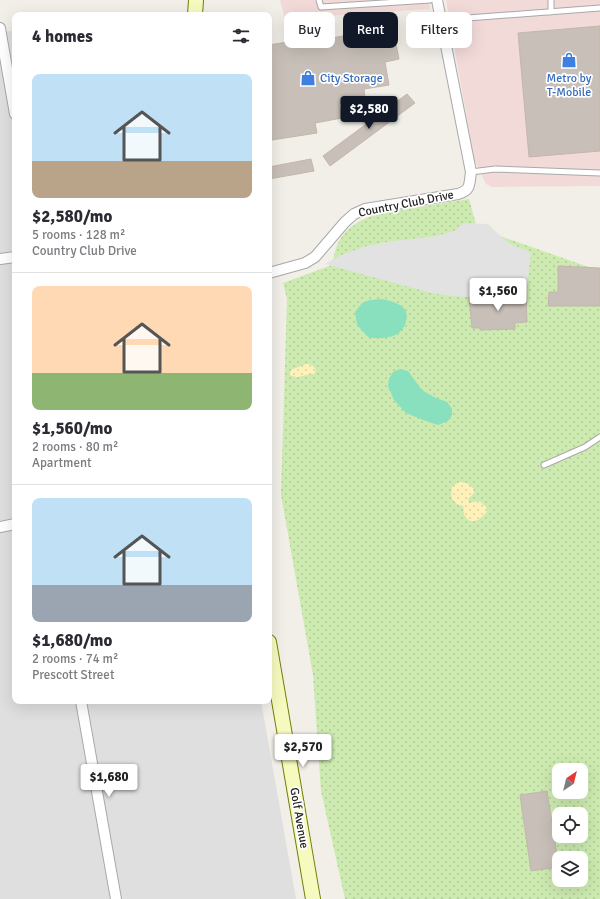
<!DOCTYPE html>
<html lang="en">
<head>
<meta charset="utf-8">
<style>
  body { margin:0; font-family:Signika,sans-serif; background:#f2f2f3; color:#2b2b33; height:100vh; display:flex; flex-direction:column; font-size:15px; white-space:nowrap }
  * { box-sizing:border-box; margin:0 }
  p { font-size:13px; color:#7c7c81 }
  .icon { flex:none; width:22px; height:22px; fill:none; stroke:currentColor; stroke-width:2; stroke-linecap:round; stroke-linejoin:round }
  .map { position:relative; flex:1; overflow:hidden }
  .side { position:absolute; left:12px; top:12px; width:260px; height:692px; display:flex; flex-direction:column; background:#fff; border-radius:8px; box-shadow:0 4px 16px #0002 }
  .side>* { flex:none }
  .guide { position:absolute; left:284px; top:12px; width:256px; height:36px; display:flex; gap:8px }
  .needle { width:26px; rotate:35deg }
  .buttons { position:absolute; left:552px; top:763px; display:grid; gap:8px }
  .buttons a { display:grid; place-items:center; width:36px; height:36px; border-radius:8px; background:#fff; box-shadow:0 4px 16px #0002; font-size:20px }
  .price { position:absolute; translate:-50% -34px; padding:0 9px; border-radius:4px; background:#fff; color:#222; font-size:13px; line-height:26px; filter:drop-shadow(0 1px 2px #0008) }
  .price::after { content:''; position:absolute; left:50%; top:24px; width:12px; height:9px; margin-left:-6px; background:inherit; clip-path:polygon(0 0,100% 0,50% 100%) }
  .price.selected { background:#111827; color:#fff }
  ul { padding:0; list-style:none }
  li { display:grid; align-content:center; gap:8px; height:212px; padding:0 20px }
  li+li { border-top:1px solid #e1e1e2 }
  li span { display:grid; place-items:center; height:124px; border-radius:8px; color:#555 }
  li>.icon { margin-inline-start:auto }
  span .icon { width:72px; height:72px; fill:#fffc; stroke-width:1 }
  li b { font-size:17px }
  h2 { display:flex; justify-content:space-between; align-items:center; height:48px; padding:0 20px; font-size:17px }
  .tag { padding:0 14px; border-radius:8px; background:#fff; box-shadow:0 4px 16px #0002; font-size:14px; line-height:36px }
  .tag.selected { background:#111827; color:#fff }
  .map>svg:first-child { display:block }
</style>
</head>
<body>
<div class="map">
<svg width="600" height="899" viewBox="0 0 600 899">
  <defs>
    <pattern id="grass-dots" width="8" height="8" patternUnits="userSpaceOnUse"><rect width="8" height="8" fill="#cdebb0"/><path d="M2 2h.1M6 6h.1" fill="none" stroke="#b0c997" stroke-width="1.8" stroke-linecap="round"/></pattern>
    <pattern id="sand-dots" width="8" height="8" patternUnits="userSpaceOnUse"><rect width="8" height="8" fill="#fff1ba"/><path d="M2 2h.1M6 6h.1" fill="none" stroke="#dacea0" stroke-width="1.8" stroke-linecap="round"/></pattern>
  </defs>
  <rect width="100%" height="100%" fill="#f2efe9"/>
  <path fill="#e0dfdf" d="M15 30V701H261L296 899H0V33Z"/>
  <path fill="#f2dad9" d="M280 0H429L430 9 285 19Z
    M446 0H600V186L492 187 486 184 474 159Z"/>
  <path fill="url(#grass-dots)" fill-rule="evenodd" d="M469 199 477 228 600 271V899H345L321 791 313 675 281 495 287 299 283 283 332 265C334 257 335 248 339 241 347 227 362 219 376 214ZM559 770H581V792H559ZM559 814H581V836H559ZM559 858H581V880H559Z"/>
  <path fill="url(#sand-dots)" d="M306 364C311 364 313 366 316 370L314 374C311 374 309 374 307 375 299 376 299 379 290 375V373L291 370Z
    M459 482 467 483 474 489V493L468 499 469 503 479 501 486 507 487 511C483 518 471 527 465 516 463 513 464 509 463 506 452 503 450 498 452 487Z"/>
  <path fill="#88e0be" d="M382 299C393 301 411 306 406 321 405 326 402 331 397 334 389 339 379 338 369 338L357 325 355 312 362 303 370 300Z
    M400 369 408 371 422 390 434 397 447 402 452 409V415L448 421 438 425 423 420 406 413 394 400 388 386 389 379 393 372Z"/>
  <path fill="#e2e2e2" d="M463 223 488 224 496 232 509 243 523 249 531 253 526 295 469 297 451 296 431 293 325 264 341 255 363 247 386 242 436 236 454 231Z"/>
  <path fill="#c7bfb8" stroke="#c4b6ab" d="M600 26V151L529 157 518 33Z
    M393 29 399 59 385 62 389 85 364 89 365 99 339 104 342 118 315 123 317 133 272 140 269 125V45L299 40 300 42 327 37V39L353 34 354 36Z
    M407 94 415 103 330 166 323 156Z
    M311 159 314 171 269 179V167Z
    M558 266 600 268V306H548L549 292H558Z
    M526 295 527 322 515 323V329L480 330V328H472L469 297Z
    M547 791 559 867 531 871 520 795Z"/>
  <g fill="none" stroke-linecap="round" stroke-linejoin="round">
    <g stroke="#a9a9a9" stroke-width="7">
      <path id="service" d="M319 0 321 7 430 0
        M551 0V12
        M441 20 600 8
        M471 172 495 169 600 173
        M544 465 585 447 600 437"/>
    </g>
    <g stroke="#a9a9a9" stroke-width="12">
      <path id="minor" d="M0 28 15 114
        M0 259 15 257
        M269 273 305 263 315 257 345 222 354 214 365 209 458 194C471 190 469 185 471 172L437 0
        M0 527 15 524
        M81 701 116 899"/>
    </g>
    <g stroke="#707d05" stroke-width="16">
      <path id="secondary" d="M195 15 196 0
        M269 642 313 899"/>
    </g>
    <use href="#service" stroke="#fff" stroke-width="5"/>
    <use href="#minor" stroke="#fff" stroke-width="10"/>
    <use href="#secondary" stroke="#f7fabf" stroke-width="14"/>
  </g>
  <defs>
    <g id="shop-bare" transform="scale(1.2)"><path d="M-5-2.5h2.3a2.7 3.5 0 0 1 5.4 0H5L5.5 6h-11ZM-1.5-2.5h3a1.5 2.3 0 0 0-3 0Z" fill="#3f7fe0" stroke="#fff" stroke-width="2.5" paint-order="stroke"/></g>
  </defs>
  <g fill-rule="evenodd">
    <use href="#shop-bare" x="569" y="60"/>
    <use href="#shop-bare" x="308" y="78"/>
  </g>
  <g text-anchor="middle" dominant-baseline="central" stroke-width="3.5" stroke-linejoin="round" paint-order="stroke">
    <g font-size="12" fill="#366cbe" stroke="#fff" text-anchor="start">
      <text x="320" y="78">City Storage</text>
      <text x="569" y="78" text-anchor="middle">Metro by<tspan x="569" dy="14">T-Mobile</tspan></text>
    </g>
    <g font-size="12" fill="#222" stroke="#fff">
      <text transform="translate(406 204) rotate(-11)">Country Club Drive</text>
      <text transform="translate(299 818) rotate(80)">Golf Avenue</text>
    </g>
  </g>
</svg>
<div class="buttons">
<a><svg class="needle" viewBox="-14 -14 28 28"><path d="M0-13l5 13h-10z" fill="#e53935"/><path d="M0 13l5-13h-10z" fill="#7c7c81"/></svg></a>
<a><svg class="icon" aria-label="locate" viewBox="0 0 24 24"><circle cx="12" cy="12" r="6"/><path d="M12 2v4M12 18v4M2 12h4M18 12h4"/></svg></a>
<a><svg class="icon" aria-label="layers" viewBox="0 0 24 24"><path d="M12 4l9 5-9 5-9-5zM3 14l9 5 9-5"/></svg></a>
</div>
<b class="price selected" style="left:369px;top:130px">$2,580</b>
<b class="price" style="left:498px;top:312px">$1,560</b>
<b class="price" style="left:303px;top:768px">$2,570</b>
<b class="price" style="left:109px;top:798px">$1,680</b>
<div class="guide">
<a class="tag">Buy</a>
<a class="tag selected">Rent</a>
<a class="tag">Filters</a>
</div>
<section class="side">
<h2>4 homes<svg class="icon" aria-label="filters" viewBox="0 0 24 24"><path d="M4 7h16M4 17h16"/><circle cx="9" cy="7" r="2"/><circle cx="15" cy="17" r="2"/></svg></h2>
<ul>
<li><span style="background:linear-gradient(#bfe0f5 70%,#b9a48a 0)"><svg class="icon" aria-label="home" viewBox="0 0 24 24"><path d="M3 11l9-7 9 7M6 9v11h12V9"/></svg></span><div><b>$2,580/mo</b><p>5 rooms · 128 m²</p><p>Country Club Drive</p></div></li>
<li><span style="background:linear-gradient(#ffd9b3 70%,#8fb573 0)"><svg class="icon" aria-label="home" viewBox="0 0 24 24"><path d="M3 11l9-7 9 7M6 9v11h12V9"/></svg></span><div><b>$1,560/mo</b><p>2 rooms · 80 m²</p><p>Apartment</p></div></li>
<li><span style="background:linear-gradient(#bfe0f5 70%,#9aa5b1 0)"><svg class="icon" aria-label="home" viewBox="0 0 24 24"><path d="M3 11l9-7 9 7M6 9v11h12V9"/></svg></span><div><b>$1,680/mo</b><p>2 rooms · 74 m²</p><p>Prescott Street</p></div></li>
</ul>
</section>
</div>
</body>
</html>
